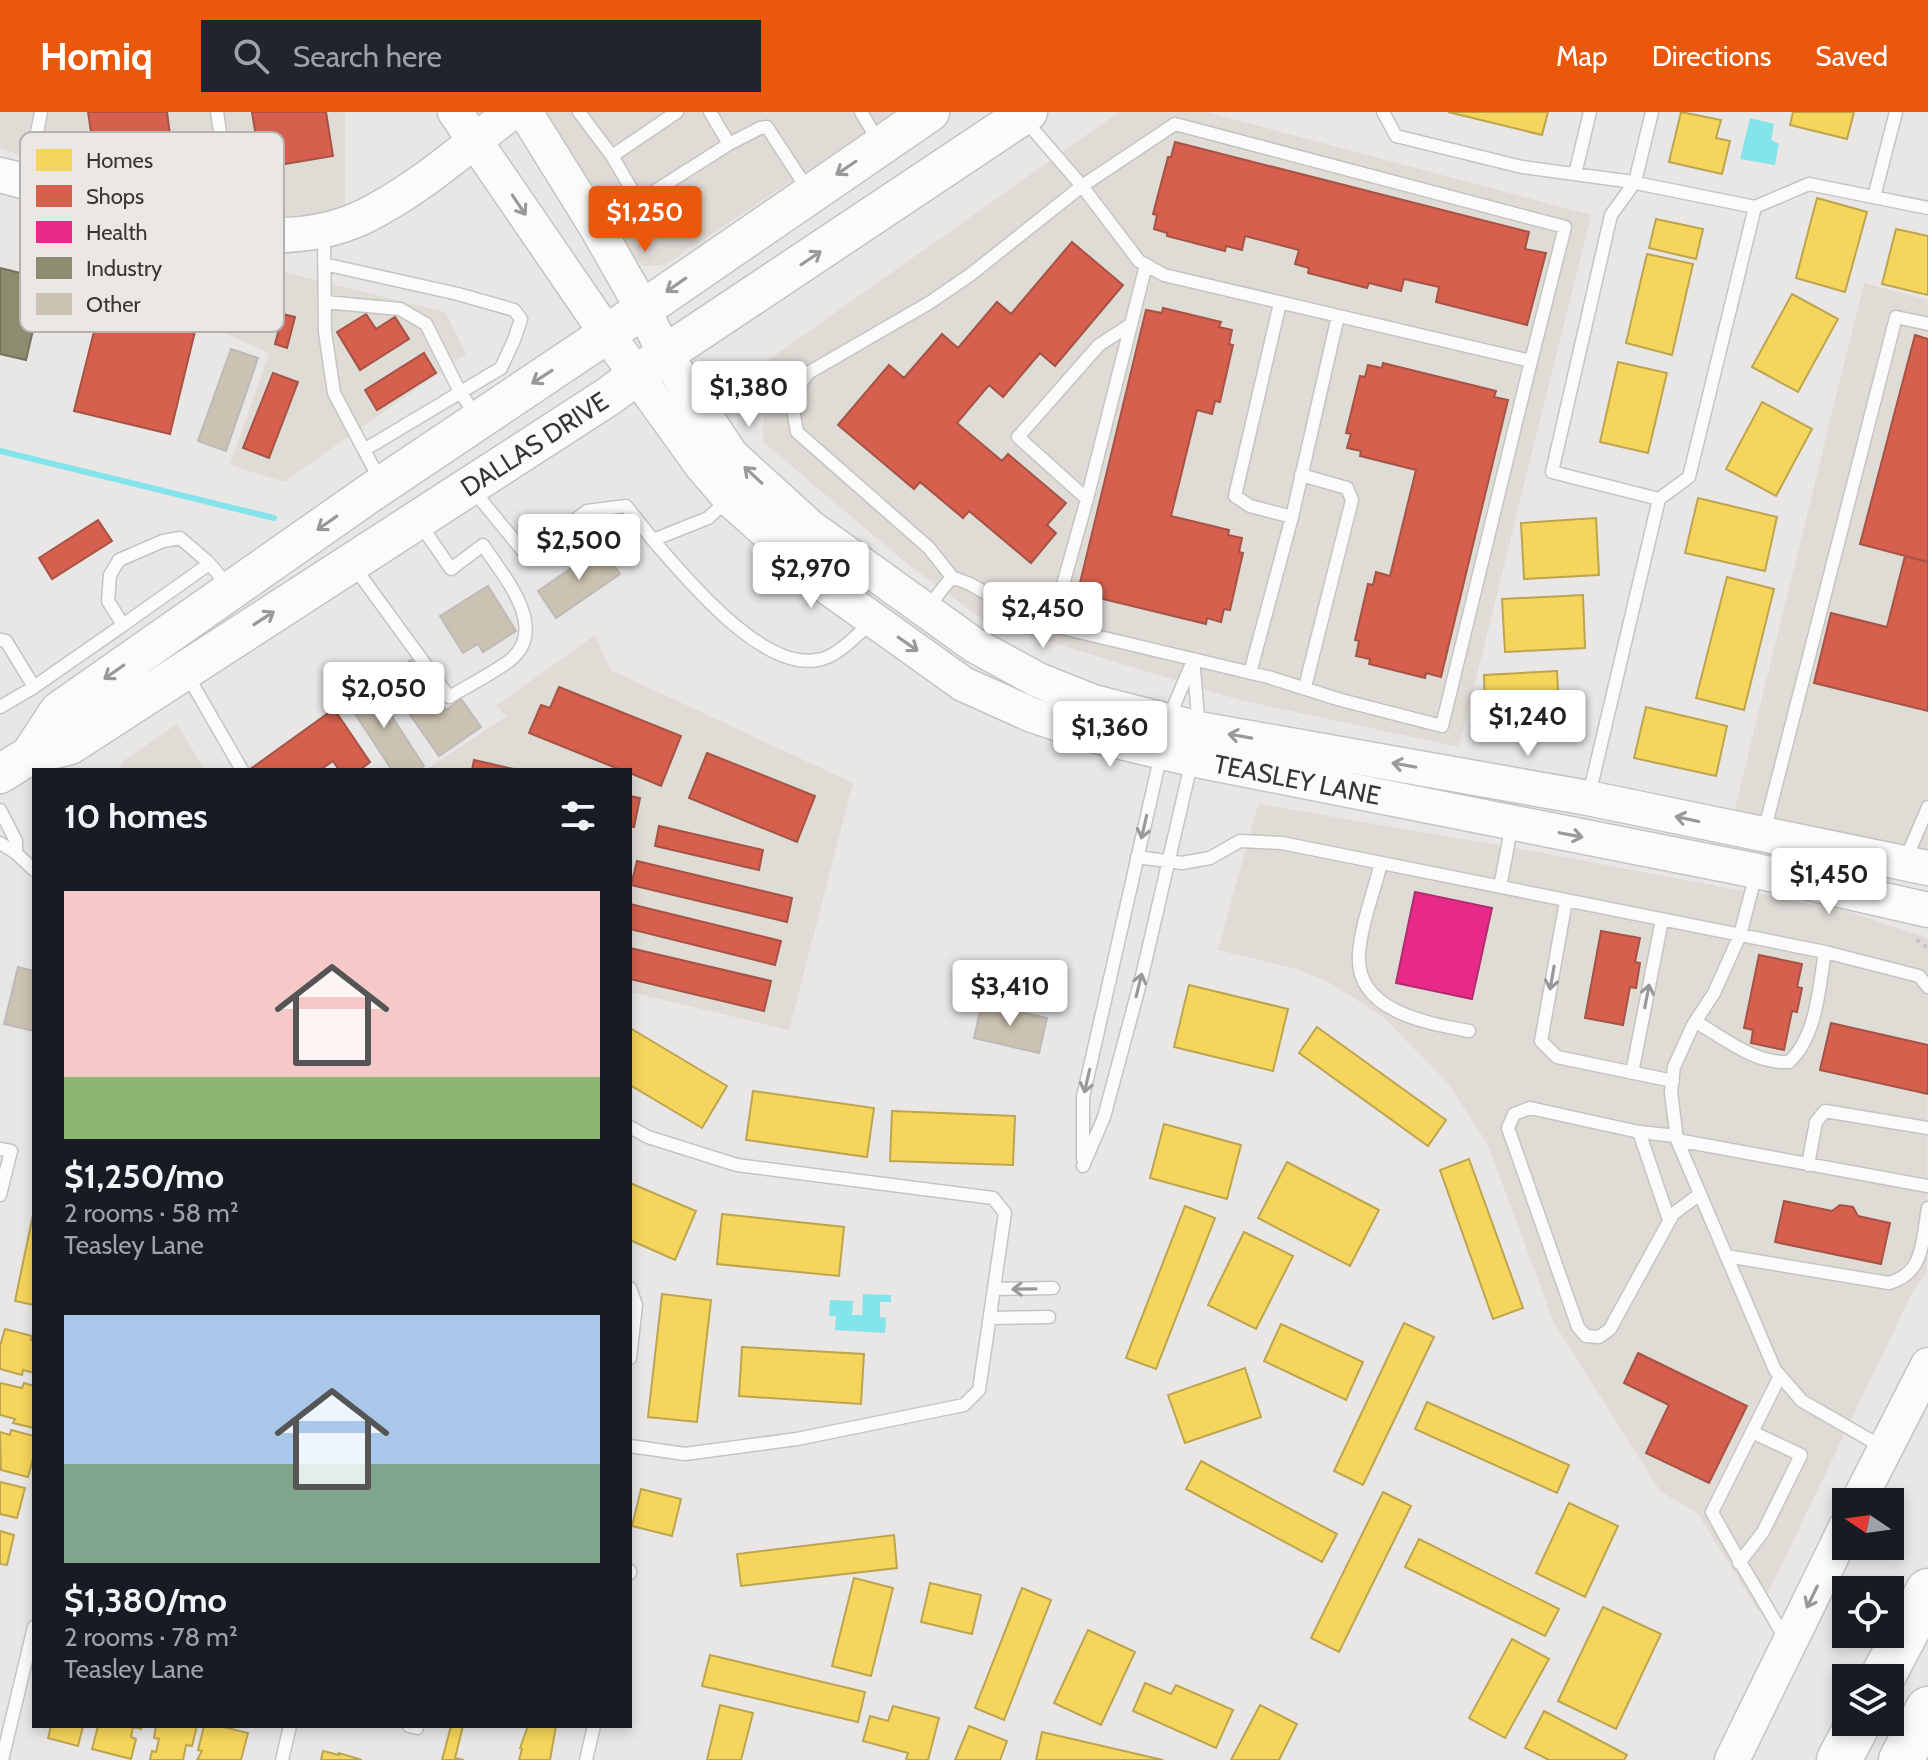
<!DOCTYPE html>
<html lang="en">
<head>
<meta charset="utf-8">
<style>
  body { margin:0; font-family:Cabin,sans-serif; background:#20242c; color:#f1f3f6; height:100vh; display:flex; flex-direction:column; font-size:30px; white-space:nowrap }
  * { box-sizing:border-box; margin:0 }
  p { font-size:26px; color:#9ea1a6 }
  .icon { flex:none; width:44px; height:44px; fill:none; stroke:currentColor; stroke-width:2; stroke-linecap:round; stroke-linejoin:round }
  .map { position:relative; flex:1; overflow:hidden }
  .sheet { position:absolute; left:32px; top:656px; width:600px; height:960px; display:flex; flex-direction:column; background:#171b24; border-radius:0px; box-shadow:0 4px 12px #0003 }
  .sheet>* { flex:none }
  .needle { width:52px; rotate:283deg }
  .buttons { position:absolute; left:1832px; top:1376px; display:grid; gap:16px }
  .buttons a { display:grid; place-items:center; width:72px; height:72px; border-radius:0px; background:#171b24; box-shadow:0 4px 12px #0003; font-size:40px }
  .price { position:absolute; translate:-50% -68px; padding:0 18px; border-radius:8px; background:#fff; color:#222; font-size:26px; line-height:52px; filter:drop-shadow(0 2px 4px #0008) }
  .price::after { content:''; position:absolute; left:50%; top:48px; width:24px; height:18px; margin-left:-12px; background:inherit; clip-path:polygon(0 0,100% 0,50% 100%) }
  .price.on { background:#ea580c; color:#fff }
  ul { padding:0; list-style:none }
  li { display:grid; align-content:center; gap:16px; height:424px; padding:0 32px }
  li span { display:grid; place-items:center; height:248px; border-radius:0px; color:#555 }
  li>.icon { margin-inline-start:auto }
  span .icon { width:144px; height:144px; fill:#fffc; stroke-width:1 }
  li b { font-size:34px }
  h2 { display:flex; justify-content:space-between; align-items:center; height:96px; padding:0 32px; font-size:34px }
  header { display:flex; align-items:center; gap:48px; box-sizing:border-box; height:112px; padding:0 40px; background:#ea580c; color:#fff }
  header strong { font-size:38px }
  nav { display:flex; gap:44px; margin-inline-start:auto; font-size:28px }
  .search { width:560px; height:72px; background:#20242c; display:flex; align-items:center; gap:20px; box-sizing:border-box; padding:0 28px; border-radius:0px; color:#9ea1a6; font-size:30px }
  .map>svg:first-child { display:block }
</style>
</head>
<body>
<header>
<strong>Homiq</strong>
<div class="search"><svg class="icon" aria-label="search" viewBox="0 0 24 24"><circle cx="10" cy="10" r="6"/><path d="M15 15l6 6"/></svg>Search here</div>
<nav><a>Map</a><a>Directions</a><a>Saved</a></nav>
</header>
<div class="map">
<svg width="1928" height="1648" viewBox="0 0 1928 1648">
  <rect width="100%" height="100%" fill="#e9e7e6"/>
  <path fill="#dfdbd5" d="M0 0H345V93L323 103 256 104 0 37Z
    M534 0H895L665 153 643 154 629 139Z
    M1119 0H1207L1591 103 1459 635 1240 588 988 511 911 455 763 330 764 251Z
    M242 150 445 200 466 242 284 370 230 353 269 241 225 221Z
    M1864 171 1928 188V740L1890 730 1734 700Z
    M595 523 611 558 853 671 789 918 630 880V658H425L507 604 496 594Z
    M177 612 205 658H120L122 650Z
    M1258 692 1543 741 1843 798 1928 826 1927 1159 1913 1179 1759 1500 1698 1402 1660 1379 1554 1211 1488 1033 1448 971 1382 904 1330 871 1300 858 1218 838Z"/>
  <path fill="#84e4eb" d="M1750 6 1774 12 1771 28 1779 32 1775 53 1740 47Z
    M863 1182 891 1183V1190H880V1205L886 1206 885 1221 835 1218 836 1204H829L830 1188 853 1189 852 1203H862Z"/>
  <path fill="#f6d55c" stroke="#bda550" stroke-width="2" d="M1448 0H1548L1542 23Z
    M1681 0 1721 8 1716 26 1730 29 1722 62 1669 50Z
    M1793 0H1854L1847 27 1790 13Z
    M1817 86 1867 100 1845 180 1796 166Z
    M1656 107 1703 117 1696 147 1649 136Z
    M1896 117 1928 124V183L1882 172Z
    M1647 142 1693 152 1672 243 1626 231Z
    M1792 182 1838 207 1798 280 1752 255Z
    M1618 250 1667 261 1648 341 1600 330Z
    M1762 290 1812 317 1776 384 1726 357Z
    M1698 386 1777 405 1765 459 1685 441Z
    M1596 406 1599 463 1524 467 1521 411Z
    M1727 465 1774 477 1744 598 1696 586Z
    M1583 483 1585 536 1505 540 1502 487Z
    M1557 559 1560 617 1486 620 1484 563Z
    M1646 595 1727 614 1716 664 1634 646Z
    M1189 873 1288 897 1273 959 1174 935Z
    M1317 915 1446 1008 1428 1034 1299 941Z
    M630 916 727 974 702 1016 630 973Z
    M753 979 874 996 867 1045 746 1028Z
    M892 999 1015 1004 1013 1053 890 1049Z
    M1164 1012 1241 1033 1227 1087 1150 1066Z
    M1469 1047 1523 1196 1493 1207 1440 1058Z
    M1287 1050 1379 1098 1350 1154 1258 1106Z
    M630 1071 696 1099 675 1148 630 1128Z
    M1185 1094 1215 1106 1156 1257 1126 1246Z
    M34 1098V1193L15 1189Z
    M722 1102 844 1115 839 1164 717 1152Z
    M1244 1120 1293 1144 1256 1217 1208 1193Z
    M662 1182 711 1188 697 1310 648 1305Z
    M1404 1211 1434 1225 1363 1373 1334 1359Z
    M1281 1212 1363 1250 1346 1288 1264 1249Z
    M5 1217 32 1224 31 1228 34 1229V1261L23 1258 22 1263 0 1257V1234Z
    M742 1235 864 1242 861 1292 739 1284Z
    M1245 1256 1261 1305 1185 1331 1168 1283Z
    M0 1271 22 1276 24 1271 34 1274V1316L13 1311 15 1307 0 1303Z
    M1427 1290 1569 1353 1557 1381 1415 1317Z
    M11 1318 34 1324V1343L28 1365 1 1358 0 1320 10 1323Z
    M1201 1349 1337 1422 1322 1450 1186 1377Z
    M0 1370 25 1376 17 1406 0 1402Z
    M641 1377 681 1387 672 1424 632 1414Z
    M1383 1380 1411 1394 1339 1540 1311 1526Z
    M1569 1391 1618 1414 1585 1485 1536 1461Z
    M0 1419 14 1423 7 1453 0 1452Z
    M894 1423 897 1456 741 1474 737 1442Z
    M1419 1427 1559 1497 1545 1524 1405 1455Z
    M854 1466 893 1476 871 1564 832 1554Z
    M930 1471 981 1483 972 1522 921 1510Z
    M1022 1476 1051 1488 1004 1608 975 1596Z
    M1603 1495 1661 1522 1616 1617 1558 1589Z
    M1088 1518 1135 1540 1101 1613 1054 1591Z
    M1512 1527 1549 1547 1505 1626 1469 1606Z
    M710 1543 865 1580 858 1610 702 1574Z
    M1145 1571 1171 1582 1176 1573 1233 1598 1216 1636 1133 1599Z
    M720 1593 753 1601 741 1648H707Z
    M1260 1593 1297 1612 1279 1648H1231Z
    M893 1594 939 1606 928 1648H906L908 1641 863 1629 870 1604 888 1609Z
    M1544 1599 1627 1643 1624 1648H1549L1525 1636Z
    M51 1614H83L78 1634 48 1626Z
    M98 1614H142L141 1617 133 1615 131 1625 136 1627 131 1647 92 1637Z
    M156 1614H197L192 1634 186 1633 183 1648H150L152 1639 156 1640 159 1627 154 1626Z
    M204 1614H219L248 1621 241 1648H197L202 1639 198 1638Z
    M451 1614H463L455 1646 464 1648H442Z
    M528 1614H556L550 1648H519L522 1637 520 1636Z
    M969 1614 1007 1629 1000 1648H955Z
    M1042 1620 1163 1648H1036Z
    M323 1639 339 1643V1641L362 1648H321Z"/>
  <path fill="#d6604d" stroke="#a65346" stroke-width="2" d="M88 0H167L170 23 93 33Z
    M252 0H326L333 44 261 56Z
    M1175 30 1529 120 1525 137 1546 141 1527 213 1436 190 1439 175 1404 167 1401 179 1369 171 1367 176 1308 161 1309 156 1295 152 1299 138 1245 124 1242 138 1226 134 1225 139 1167 124V121L1154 117 1157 103 1153 102 1168 45H1171Z
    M1072 130 1123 173 1055 254 1040 241 1003 285 989 273 957 311 1002 349 1008 342 1066 391 1047 413 1056 421 1031 451 969 399 963 406 920 370 914 377 838 313 889 253 904 266 942 222 958 236 997 190 1011 202Z
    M104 180 199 203 170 322 74 299Z
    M1163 196 1221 210 1219 215 1232 218 1229 232 1233 233 1220 290 1215 289 1212 302 1197 298 1171 404 1229 418 1228 423 1242 426 1239 440 1243 441 1230 498 1224 497 1221 510 1207 506 1206 512 1091 484 1093 479 1079 475 1146 198 1162 201Z
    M283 202 295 205 287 236 275 232Z
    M366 202 376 217 395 205 409 227 360 258 337 220Z
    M1915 223 1928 227V450L1860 432Z
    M424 241 436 261 377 298 365 278Z
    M1383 251 1496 279 1494 285 1508 288 1441 565 1426 561 1425 566 1369 552 1370 547 1356 544 1359 529 1355 528 1368 472 1373 473 1376 460 1390 464 1416 358 1360 344 1361 339 1347 336 1351 322 1346 321 1360 264 1365 265 1368 253 1382 256Z
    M273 261 298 270 269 346 243 336Z
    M98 408 112 429 52 467 39 446Z
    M1905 444 1928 450V599L1814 571 1831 501 1887 515Z
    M559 575 681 624 661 674 630 661V658H621L529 621 541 593 550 596Z
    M334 597 370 650 360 658H339L333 649 320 658H249Z
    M707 641 815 684 797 730 689 686Z
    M474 648 518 658H472Z
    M630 684 640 686 634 715 630 714Z
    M659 714 763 738 759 758 655 734Z
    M637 749 792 786 787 810 631 773Z
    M630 792 781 829 775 853 630 817Z
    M1601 819 1640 826 1635 850 1640 851 1636 876 1630 875 1623 913 1585 906Z
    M630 836 771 869 764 899 630 867Z
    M1759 843 1802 852 1797 875 1802 876 1797 900 1792 899 1784 938 1751 931 1753 918 1744 916Z
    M1831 911 1928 933V982L1820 958Z
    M1784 1089 1832 1099 1840 1093 1853 1095 1858 1104 1890 1111 1881 1152 1775 1130Z
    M1638 1241 1747 1294 1709 1371 1646 1341 1669 1293 1624 1271Z"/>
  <path fill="#e7298a" stroke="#b22d70" stroke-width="2" d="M1415 780 1492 796 1472 887 1396 871Z"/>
  <path fill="#8c8c6e" stroke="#72725d" stroke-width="2" d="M0 156 45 167 26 248 0 242Z"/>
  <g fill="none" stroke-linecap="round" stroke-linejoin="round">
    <path stroke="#84e4eb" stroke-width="6" d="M0 339 274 406"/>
  </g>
  <path fill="#ccc2b1" stroke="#bbbab9" stroke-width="2" d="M231 237 258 246 226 339 198 329Z
    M602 435 620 462 556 506 538 479Z
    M488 474 516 519 483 540 478 532 463 541 440 504Z
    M411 548 446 598 461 587 481 615 439 644 385 567Z
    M371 572 424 654 418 658H392L346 588Z
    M18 855 34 859V919L4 912Z
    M982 891 1047 906 1039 941 974 926Z"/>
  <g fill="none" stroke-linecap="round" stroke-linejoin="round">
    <g stroke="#c5c4c3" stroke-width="15">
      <path id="lane" d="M579 0 612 44 677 0
        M710 0 729 32 760 16 767 15 808 78
        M861 0 879 30
        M1383 0 1396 24 1522 55 1626 69 1755 95 1689 365 1659 387 1589 683
        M1652 0 1635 70 1611 103 1552 360 1659 387
        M1175 12 1565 115 1531 249 1164 163 1139 149 1082 74Z
        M612 44 638 88
        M1575 62 1590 0
        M28 67 41 0
        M1874 85 1896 0
        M1755 95 1809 72 1928 96
        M194 111 222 34 217 0
        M600 114 729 32
        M324 121 325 220 334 281 381 370
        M324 152 458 182 514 198 521 207 514 228 501 256 364 338
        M325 190 400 197 426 212 460 280 477 305
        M1280 191 1235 384 1250 394 1292 405 1338 204
        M1301 363 1347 376 1352 388 1305 575
        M473 378 527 444 587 399 626 394 653 428 708 406 729 387
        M1087 387 1018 325 1099 233 1130 213
        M653 428C686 466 761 558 817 548 838 545 856 523 872 510
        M355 456 449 585C469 573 490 563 509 549 551 517 503 464 483 433L451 457 420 412
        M952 465 929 436 797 320 791 286 808 261 929 191 970 163 1082 74 1025 8
        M927 496 952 465 970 472 1010 495 1062 516 1268 565 1341 588 1442 614 1531 249
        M1052 512 1087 387 1146 153
        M123 513 209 452
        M0 528 6 529 34 575
        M1193 547 1199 615
        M186 561 242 658
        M1250 561 1292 405
        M0 595 31 577 123 513 108 489 110 463 119 448 163 429 180 426 208 450 230 476
        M1168 608 1192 551
        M0 698 16 729V741L0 731
        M1764 720 1896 205 1928 212
        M16 741 34 758
        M1137 745 1182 751 1210 746 1240 729 1282 731 1825 840 1919 864 1928 875
        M1905 749 1928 695
        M1381 751C1374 780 1361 812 1359 842 1355 899 1426 911 1469 919
        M1756 762 1740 823 1714 881 1693 913 1674 955 1671 980 1677 1028 1775 1258 1802 1289 1884 1336
        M1500 775 1512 712
        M1566 789 1541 929 1557 945 1673 969
        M1696 910C1724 926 1755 952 1789 950 1817 924 1819 875 1825 840
        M1632 961 1662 808
        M630 1015 648 1025 737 1053 993 1086 1005 1101 979 1278 964 1293 797 1327 685 1342 630 1334
        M1639 1020 1669 1108
        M1677 1024 1639 1020 1530 996 1514 1002 1508 1016 1578 1215 1586 1224 1599 1225 1610 1217 1673 1102 1700 1082
        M1677 1028 1928 1074
        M0 1037 11 1039 0 1083
        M1083 1047V985L1161 642
        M1808 1053 1816 1010 1825 999 1928 1016
        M1083 1054 1104 1005 1142 864 1192 648
        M1726 1144 1889 1171C1925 1161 1922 1128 1928 1096
        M630 1176 636 1193 630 1246
        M995 1177 1053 1176
        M991 1206 1049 1205
        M1780 1264 1712 1400C1735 1443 1761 1484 1785 1527
        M1739 1451 1763 1420 1801 1343 1752 1320
        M630 1459V1461
        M409 1614 417 1616
        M2 1648 34 1515
        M282 1648 290 1614
        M586 1648 594 1614"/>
    </g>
    <g stroke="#c5c4c3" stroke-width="37">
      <g id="secondary">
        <path id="s1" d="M455 0 607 222 702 354 732 389 829 476 963 572 1032 603 1096 624 1192 647 1757 759 1928 798"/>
        <path d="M525 0 597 116 643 197 665 242 731 343 810 415 974 533 1038 568 1093 590 1199 617 1588 686 1928 756"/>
        <path d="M0 63C41 74 83 85 124 96 201 116 287 141 363 105 417 79 464 36 512 0"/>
        <path d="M1858 1390 1928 1253"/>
        <path d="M1732 1648 1846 1415"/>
      </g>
    </g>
    <g stroke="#c5c4c3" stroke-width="41">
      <g id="primary">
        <path d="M30 643 59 599 370 381 607 222 930 0"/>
        <path id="s2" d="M0 662 30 643 70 633 609 284 665 242 1028 0"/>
      </g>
    </g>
    <g stroke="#c5c4c3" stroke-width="47">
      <path id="highway" d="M1882 1566 1928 1479
        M1839 1648 1859 1610
        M1901 1648 1928 1597"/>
    </g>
    <path stroke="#c7c6c5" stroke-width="4" stroke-dasharray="4 6" stroke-linecap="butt" d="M1917 827 1920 833 1928 835"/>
    <use href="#lane" stroke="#fcfbfb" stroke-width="12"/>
    <use href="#secondary" stroke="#fcfbfb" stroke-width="34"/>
    <use href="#primary" stroke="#fcfbfb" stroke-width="38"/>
    <use href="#highway" stroke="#fcfbfb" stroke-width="44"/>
  </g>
  <defs><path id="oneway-shaft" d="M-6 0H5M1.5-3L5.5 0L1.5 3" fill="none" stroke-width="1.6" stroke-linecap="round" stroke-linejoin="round" transform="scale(2)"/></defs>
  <g stroke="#9a9898">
    <use href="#oneway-shaft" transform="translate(846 56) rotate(146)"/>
    <use href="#oneway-shaft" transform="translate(519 93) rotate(56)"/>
    <use href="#oneway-shaft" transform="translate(811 146) rotate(-34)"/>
    <use href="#oneway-shaft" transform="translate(676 173) rotate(145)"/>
    <use href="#oneway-shaft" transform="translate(542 265) rotate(147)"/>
    <use href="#oneway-shaft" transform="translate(753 363) rotate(-137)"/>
    <use href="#oneway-shaft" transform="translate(327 411) rotate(145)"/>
    <use href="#oneway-shaft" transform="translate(264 506) rotate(-33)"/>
    <use href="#oneway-shaft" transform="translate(908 532) rotate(35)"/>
    <use href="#oneway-shaft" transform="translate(114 560) rotate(145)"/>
    <use href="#oneway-shaft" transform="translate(1240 624) rotate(-170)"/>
    <use href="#oneway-shaft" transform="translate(1404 653) rotate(-170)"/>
    <use href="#oneway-shaft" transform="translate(1687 707) rotate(-168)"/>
    <use href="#oneway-shaft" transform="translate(1144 715) rotate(103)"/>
    <use href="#oneway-shaft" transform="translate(1571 723) rotate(11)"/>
    <use href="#oneway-shaft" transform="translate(1552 866) rotate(100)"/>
    <use href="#oneway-shaft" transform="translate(1139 873) rotate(-76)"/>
    <use href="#oneway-shaft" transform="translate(1647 884) rotate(-79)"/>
    <use href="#oneway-shaft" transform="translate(1087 969) rotate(103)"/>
    <use href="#oneway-shaft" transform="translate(1024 1177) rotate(179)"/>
    <use href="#oneway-shaft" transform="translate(1812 1485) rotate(116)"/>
  </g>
  <g text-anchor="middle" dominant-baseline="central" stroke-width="8" stroke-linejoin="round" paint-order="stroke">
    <g font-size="26" fill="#373635" stroke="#eae7e5">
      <text stroke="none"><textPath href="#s2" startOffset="630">DALLAS DRIVE</textPath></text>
      <text stroke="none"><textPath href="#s1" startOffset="1122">TEASLEY LANE</textPath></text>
    </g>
  </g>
  <rect x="20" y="20" width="264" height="200" rx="12" fill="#eae7e5" stroke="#b4b2b0" stroke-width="2"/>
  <rect x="36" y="37" width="36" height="22" fill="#f6d55c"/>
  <rect x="36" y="73" width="36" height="22" fill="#d6604d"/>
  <rect x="36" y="109" width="36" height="22" fill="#e7298a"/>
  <rect x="36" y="145" width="36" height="22" fill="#8c8c6e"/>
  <rect x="36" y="181" width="36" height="22" fill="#ccc2b1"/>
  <g font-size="22" fill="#373635">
    <text x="86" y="56">Homes</text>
    <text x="86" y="92">Shops</text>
    <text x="86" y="128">Health</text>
    <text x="86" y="164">Industry</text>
    <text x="86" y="200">Other</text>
  </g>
</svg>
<div class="buttons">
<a><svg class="needle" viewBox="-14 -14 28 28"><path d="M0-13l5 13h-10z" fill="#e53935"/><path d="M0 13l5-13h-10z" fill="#9ea1a6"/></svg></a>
<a><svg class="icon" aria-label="locate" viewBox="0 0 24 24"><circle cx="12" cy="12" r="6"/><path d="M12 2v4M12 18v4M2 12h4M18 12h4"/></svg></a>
<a><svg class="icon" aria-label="layers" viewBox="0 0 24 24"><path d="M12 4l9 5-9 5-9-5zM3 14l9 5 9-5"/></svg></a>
</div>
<b class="price on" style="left:645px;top:142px">$1,250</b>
<b class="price" style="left:749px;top:317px">$1,380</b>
<b class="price" style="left:579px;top:470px">$2,500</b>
<b class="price" style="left:811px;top:498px">$2,970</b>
<b class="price" style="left:1043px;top:538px">$2,450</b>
<b class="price" style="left:384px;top:618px">$2,050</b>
<b class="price" style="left:1528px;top:646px">$1,240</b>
<b class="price" style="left:1110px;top:657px">$1,360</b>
<b class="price" style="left:1829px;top:804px">$1,450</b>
<b class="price" style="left:1010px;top:916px">$3,410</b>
<section class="sheet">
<h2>10 homes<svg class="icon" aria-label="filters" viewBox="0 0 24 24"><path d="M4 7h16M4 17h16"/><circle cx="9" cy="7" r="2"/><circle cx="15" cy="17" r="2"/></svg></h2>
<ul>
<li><span style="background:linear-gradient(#f6c9c9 75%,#8fb573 0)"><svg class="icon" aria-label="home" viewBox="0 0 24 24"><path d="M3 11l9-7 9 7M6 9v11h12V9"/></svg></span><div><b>$1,250/mo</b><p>2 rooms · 58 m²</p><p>Teasley Lane</p></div></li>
<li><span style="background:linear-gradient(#a9c7e8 60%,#7fa58c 0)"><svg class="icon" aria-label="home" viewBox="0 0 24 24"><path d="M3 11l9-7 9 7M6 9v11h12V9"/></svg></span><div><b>$1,380/mo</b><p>2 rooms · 78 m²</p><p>Teasley Lane</p></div></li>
</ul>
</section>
</div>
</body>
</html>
